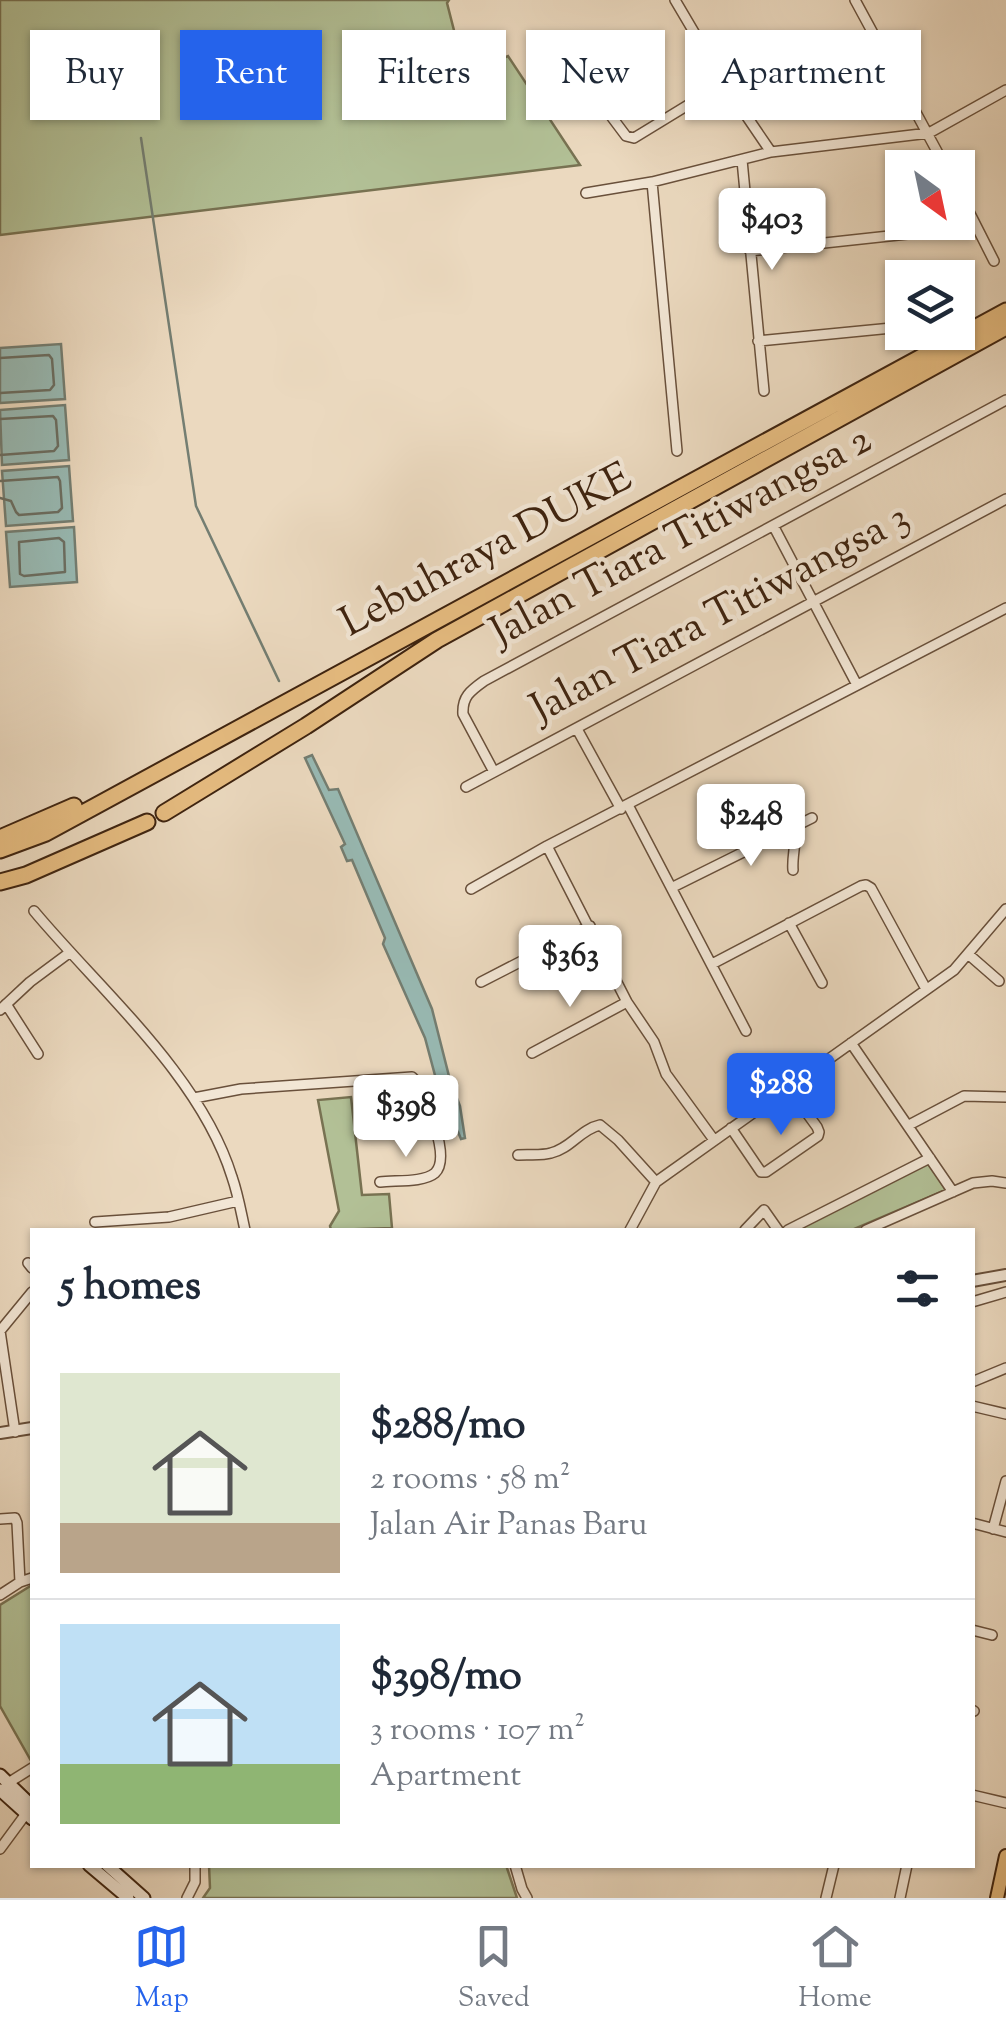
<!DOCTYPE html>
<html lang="en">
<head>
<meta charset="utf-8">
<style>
  body { margin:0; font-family:"Sorts Mill Goudy",serif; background:#f2f2f3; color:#1f2937; height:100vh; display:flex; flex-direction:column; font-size:38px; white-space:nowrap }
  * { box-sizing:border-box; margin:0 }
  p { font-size:32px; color:#747a83 }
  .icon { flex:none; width:55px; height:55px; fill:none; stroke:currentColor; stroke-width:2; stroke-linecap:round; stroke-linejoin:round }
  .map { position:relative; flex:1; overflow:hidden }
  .panel { position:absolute; left:30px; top:1228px; width:945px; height:640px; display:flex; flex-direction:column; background:#fff; border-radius:0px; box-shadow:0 2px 8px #0004 }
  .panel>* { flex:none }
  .hud { position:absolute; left:30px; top:30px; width:948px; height:90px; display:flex; gap:20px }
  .needle { width:65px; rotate:147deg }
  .controls { position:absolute; left:885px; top:150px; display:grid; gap:20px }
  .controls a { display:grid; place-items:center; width:90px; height:90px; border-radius:0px; background:#fff; box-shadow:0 2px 8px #0004; font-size:50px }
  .price { position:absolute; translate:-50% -85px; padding:0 22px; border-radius:10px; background:#fff; color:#222; font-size:32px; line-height:65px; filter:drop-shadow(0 2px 5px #0008) }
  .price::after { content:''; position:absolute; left:50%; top:60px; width:30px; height:22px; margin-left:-15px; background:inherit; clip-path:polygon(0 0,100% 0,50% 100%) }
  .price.on { background:#2563eb; color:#fff }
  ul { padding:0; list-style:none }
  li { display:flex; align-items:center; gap:30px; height:250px; padding:0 30px }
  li+li { border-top:2px solid #e0e1e3 }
  li span { display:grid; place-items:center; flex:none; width:280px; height:200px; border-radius:0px; color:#555 }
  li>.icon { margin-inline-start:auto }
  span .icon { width:120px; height:120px; fill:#fffc; stroke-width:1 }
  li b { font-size:42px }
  h2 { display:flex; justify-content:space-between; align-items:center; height:120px; padding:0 30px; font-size:42px }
  .pill { padding:0 35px; border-radius:0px; background:#fff; box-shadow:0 2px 8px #0004; font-size:35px; line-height:90px }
  .pill.on { background:#2563eb; color:#fff }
  .dock { display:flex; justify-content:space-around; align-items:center; height:140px; border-top:2px solid #e0e1e3; background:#fff; font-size:28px; color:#747a83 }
  .dock a { display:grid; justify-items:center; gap:5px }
  .dock .on { color:#2563eb }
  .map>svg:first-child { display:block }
</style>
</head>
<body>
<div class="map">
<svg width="1006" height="1898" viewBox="0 0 1006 1898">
  <rect width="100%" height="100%" fill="#ebd9bf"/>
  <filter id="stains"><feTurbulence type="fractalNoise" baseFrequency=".002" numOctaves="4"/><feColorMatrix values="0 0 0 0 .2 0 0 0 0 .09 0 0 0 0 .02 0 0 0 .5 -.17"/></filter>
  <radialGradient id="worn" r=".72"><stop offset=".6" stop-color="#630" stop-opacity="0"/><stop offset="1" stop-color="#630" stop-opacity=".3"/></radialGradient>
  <path fill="#b2c096" stroke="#787252" stroke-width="2.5" d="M0 0H449L447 3 458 46 479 68 508 56 580 165 0 235Z
    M351 1097 362 1195 389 1194 392 1228 331 1230 330 1226 339 1211 318 1100Z
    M929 1163 946 1190 852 1230H796Z
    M32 1585V1757L30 1759 0 1706V1605Z
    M209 1865H506L517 1898H203L210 1888Z"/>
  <path fill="#98bab4" stroke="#747e72" stroke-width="2.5" d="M61 344 65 399 0 403V348Z
    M65 405 69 460 2 465 0 410Z
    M69 466 73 521 6 526 2 471Z
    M74 527 77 582 10 587 6 532Z
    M312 755 329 790 338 789 432 1009 450 1080 460 1106 465 1138 461 1139 436 1079 425 1038 383 944 385 938 352 860 347 861 341 847 345 844 305 758Z"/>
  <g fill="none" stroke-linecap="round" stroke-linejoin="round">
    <path stroke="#6b6e62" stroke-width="2.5" d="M0 358 49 355 52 359 54 385 50 390 0 393
      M0 419 53 416 56 420 58 446 54 451 0 455
      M0 481 58 477 60 481 62 508 58 512 19 515 16 512 11 501 0 498
      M59 538 64 542 65 572 24 576 20 574 19 542Z"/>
    <path stroke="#747e72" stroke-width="2.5" d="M141 138 196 506 279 681"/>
    <g stroke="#69503b" stroke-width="12">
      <path id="minor" d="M675 0 724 83 771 152
        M855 0 946 168
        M587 84 626 136 634 138 724 83
        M742 160 764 391
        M652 182 677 451
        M958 190 994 261
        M586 193 652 182 771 152 929 133 1006 90
        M750 251 926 232 977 229
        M758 341 902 327
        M774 527 857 685
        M577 729 621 809
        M494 772 463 714C462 697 470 691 484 681L1006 400
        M466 787 1006 499
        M746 800C777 778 795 805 795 837 795 848 792 859 793 870
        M628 805 746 1031
        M547 846 627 1002 654 1042 666 1074 714 1140
        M673 887 812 818
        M471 889 547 846 1006 608
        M34 911C100 990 201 1076 232 1177 238 1194 241 1212 245 1230
        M789 923 822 983
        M968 954 999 981
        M712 964 861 886 866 885 871 888 926 989
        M481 982 590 926
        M6 1004 38 1054
        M0 1010 30 982 69 953
        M851 1043 953 1192
        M532 1053 627 1002
        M194 1098 241 1089 412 1077 416 1081C425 1098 452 1157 435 1173 423 1183 395 1180 380 1182
        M909 1125 964 1096 1006 1097
        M731 1128 761 1172H766L818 1136 819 1132 817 1127 788 1087
        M518 1155C528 1154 541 1156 551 1153 570 1149 581 1129 600 1125L618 1140 656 1182
        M95 1222 169 1217 238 1201
        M630 1230 656 1182 954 970 1006 909
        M745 1230 764 1210 778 1230
        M788 1230 930 1158
        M866 1230 973 1183 992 1181 1006 1183
        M28 1263 32 1268
        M972 1302 1006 1292
        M972 1382 1006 1368
        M972 1406 1006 1414
        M15 1432 0 1331 32 1292
        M0 1519 15 1518 17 1523 20 1582
        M972 1523 1006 1532
        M993 1529 1006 1481
        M0 1595 20 1582 32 1578
        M972 1630 992 1635
        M972 1710 974 1711
        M8 1783 32 1768
        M972 1795 1006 1803
        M0 1849 28 1811
        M515 1865 522 1889 527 1898
        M187 1898 195 1882V1865
        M826 1898 834 1865
        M900 1898 907 1865"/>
    </g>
    <g stroke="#69503b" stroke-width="14">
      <path id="tertiary" d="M972 1281 1006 1275
        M0 1433 32 1428"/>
    </g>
    <g stroke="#3e230f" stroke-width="15">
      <path id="secondary" d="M0 1775 32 1806
        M0 1790 32 1819
        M89 1865 128 1898
        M107 1865 144 1898"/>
    </g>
    <g stroke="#3e230f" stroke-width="16">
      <path id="primary" d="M997 1898 1006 1856"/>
    </g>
    <g stroke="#3e230f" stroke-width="19">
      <path id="motorway" d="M164 813 306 726 437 640 1006 327
        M0 838 74 806
        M0 850 46 833 1006 311
        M0 882 26 875 147 822"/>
    </g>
    <use href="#minor" stroke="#f2e6d5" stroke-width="9"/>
    <use href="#tertiary" stroke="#f2e6d5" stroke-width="10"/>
    <use href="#secondary" stroke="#f2e6d5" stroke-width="11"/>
    <use href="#primary" stroke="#e6bc80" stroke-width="12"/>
    <use href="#motorway" stroke="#e6bc80" stroke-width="15"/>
  </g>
  <g text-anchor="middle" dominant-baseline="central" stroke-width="9" stroke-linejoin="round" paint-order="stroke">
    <g font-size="42" fill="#3e230f" stroke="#f2e6d5">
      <text transform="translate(682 538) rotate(-28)">Jalan Tiara Titiwangsa 2</text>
      <text transform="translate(487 552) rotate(-28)">Lebuhraya DUKE</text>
      <text transform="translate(721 615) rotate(-28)">Jalan Tiara Titiwangsa 3</text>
    </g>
  </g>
  <rect width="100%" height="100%" filter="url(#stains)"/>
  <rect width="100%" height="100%" fill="url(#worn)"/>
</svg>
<div class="controls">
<a><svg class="needle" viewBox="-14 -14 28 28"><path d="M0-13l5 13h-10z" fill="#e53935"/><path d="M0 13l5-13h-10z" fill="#747a83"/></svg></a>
<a><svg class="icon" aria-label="layers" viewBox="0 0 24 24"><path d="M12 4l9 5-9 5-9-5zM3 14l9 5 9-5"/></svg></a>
</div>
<b class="price" style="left:772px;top:273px">$403</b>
<b class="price" style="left:751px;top:869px">$248</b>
<b class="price" style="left:570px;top:1010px">$363</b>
<b class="price on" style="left:781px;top:1138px">$288</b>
<b class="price" style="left:406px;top:1160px">$398</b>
<div class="hud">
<a class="pill">Buy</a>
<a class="pill on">Rent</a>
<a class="pill">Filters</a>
<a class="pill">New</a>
<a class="pill">Apartment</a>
</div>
<section class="panel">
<h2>5 homes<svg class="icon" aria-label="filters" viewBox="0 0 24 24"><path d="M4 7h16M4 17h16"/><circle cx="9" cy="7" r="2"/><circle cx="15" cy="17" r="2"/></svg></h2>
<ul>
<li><span style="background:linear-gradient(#dfe7d0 75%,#b9a48a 0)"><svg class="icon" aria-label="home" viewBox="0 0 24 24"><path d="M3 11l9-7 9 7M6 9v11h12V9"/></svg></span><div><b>$288/mo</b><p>2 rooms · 58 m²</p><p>Jalan Air Panas Baru</p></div></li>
<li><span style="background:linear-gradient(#bfe0f5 70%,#8fb573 0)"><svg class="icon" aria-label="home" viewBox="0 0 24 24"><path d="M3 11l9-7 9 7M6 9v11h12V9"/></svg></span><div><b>$398/mo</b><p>3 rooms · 107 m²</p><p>Apartment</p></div></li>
</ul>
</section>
</div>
<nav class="dock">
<a class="on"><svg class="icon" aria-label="map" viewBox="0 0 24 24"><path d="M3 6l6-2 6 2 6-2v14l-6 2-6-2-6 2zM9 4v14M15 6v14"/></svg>Map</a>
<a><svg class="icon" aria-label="saved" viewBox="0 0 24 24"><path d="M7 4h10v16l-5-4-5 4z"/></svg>Saved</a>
<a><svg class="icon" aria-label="home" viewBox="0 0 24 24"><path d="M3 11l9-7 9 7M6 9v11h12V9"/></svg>Home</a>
</nav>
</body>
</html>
